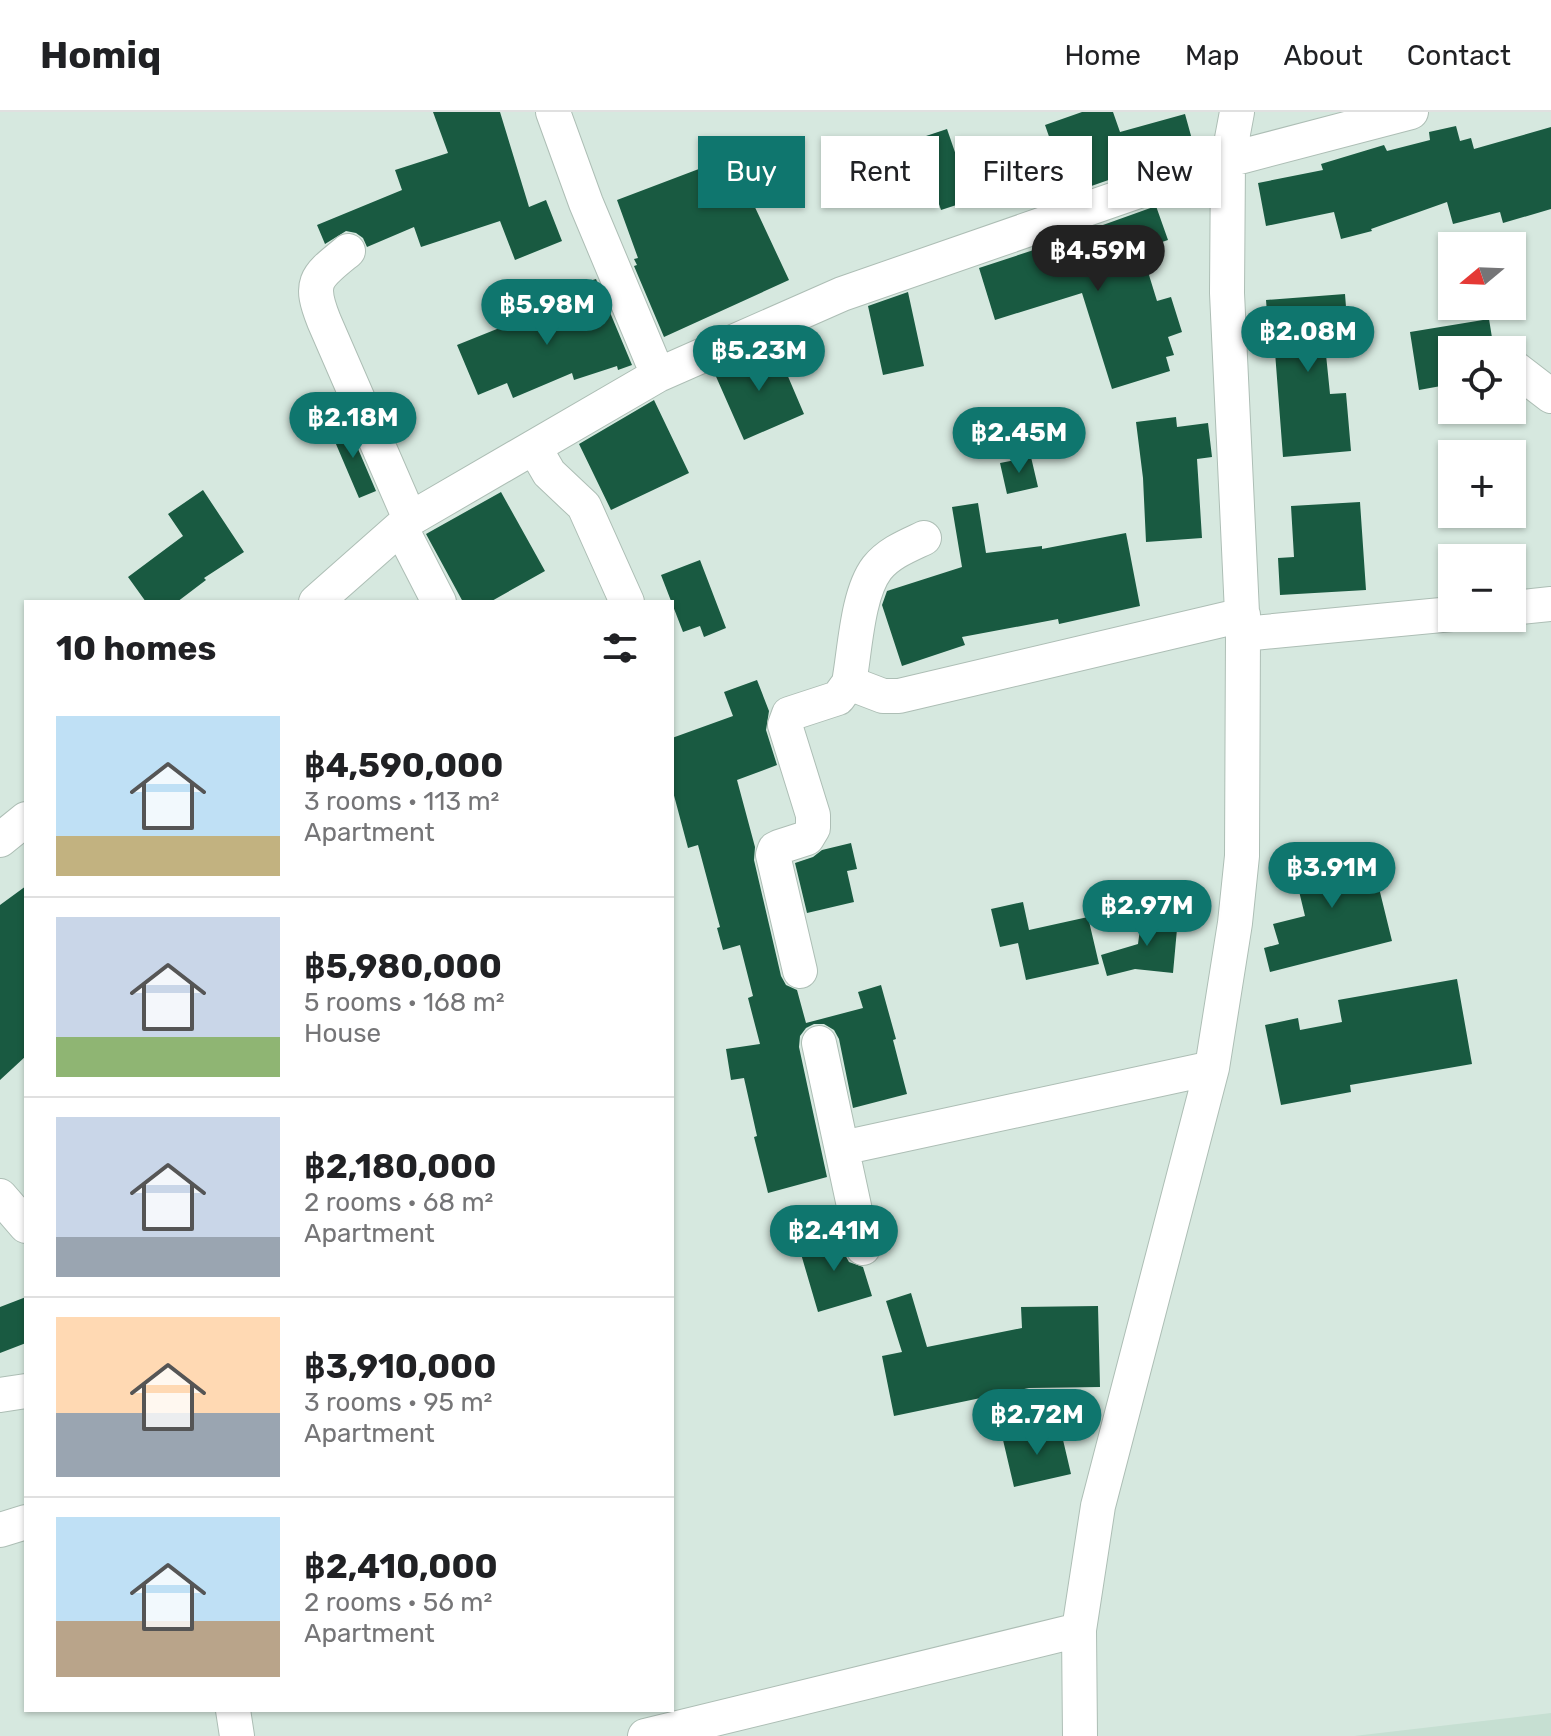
<!DOCTYPE html>
<html lang="en">
<head>
<meta charset="utf-8">
<style>
  body { margin:0; font-family:Rubik,sans-serif; background:#f2f2f2; color:#202124; height:100vh; display:flex; flex-direction:column; font-size:30px; white-space:nowrap }
  * { box-sizing:border-box; margin:0 }
  p { font-size:26px; color:#757577 }
  .icon { flex:none; width:44px; height:44px; fill:none; stroke:currentColor; stroke-width:2; stroke-linecap:round; stroke-linejoin:round }
  .map { position:relative; flex:1; overflow:hidden }
  .side { position:absolute; left:24px; top:488px; width:650px; height:1112px; display:flex; flex-direction:column; background:#fff; border-radius:0px; box-shadow:0 2px 6px #0004 }
  .side>* { flex:none }
  .guide { position:absolute; left:698px; top:24px; width:732px; height:72px; display:flex; gap:16px }
  .needle { width:52px; rotate:251deg }
  .buttons { position:absolute; left:1438px; top:120px; display:grid; gap:16px }
  .buttons a { display:grid; place-items:center; width:88px; height:88px; border-radius:0px; background:#fff; box-shadow:0 2px 6px #0004; font-size:40px }
  .price { position:absolute; translate:-50% -68px; padding:0 18px; border-radius:28px; background:#0f766e; color:#fff; font-size:26px; line-height:52px; filter:drop-shadow(0 2px 4px #0008) }
  .price::after { content:''; position:absolute; left:50%; top:48px; width:24px; height:18px; margin-left:-12px; background:inherit; clip-path:polygon(0 0,100% 0,50% 100%) }
  .price.on { background:#222; color:#fff }
  ul { padding:0; list-style:none }
  li { display:flex; align-items:center; gap:24px; height:200px; padding:0 32px }
  li+li { border-top:2px solid #e0e0e0 }
  li span { display:grid; place-items:center; flex:none; width:224px; height:160px; border-radius:0px; color:#555 }
  li>.icon { margin-inline-start:auto }
  span .icon { width:96px; height:96px; fill:#fffc; stroke-width:1 }
  li b { font-size:34px }
  h2 { display:flex; justify-content:space-between; align-items:center; height:96px; padding:0 32px; font-size:34px }
  .tag { padding:0 28px; border-radius:0px; background:#fff; box-shadow:0 2px 6px #0004; font-size:28px; line-height:72px }
  .tag.on { background:#0f766e; color:#fff }
  header { display:flex; align-items:center; gap:48px; box-sizing:border-box; height:112px; padding:0 40px; background:#fff; border-bottom:2px solid #e0e0e0 }
  header strong { font-size:38px }
  nav { display:flex; gap:44px; margin-inline-start:auto; font-size:28px }
  .map>svg:first-child { display:block }
</style>
</head>
<body>
<header>
<strong>Homiq</strong>
<nav><a>Home</a><a>Map</a><a>About</a><a>Contact</a></nav>
</header>
<div class="map">
<svg width="1551" height="1624" viewBox="0 0 1551 1624">
  <rect width="100%" height="100%" fill="#d6e8df"/>
  <path fill="#c6dfd2" d="M1551 1601V1624H1354Z"/>
  <path fill="#195a41" d="M433 0H500L529 95 546 88 562 129 515 148 500 109 421 135 414 115 367 135 363 126 356 121 346 119 325 132 317 113 402 78 395 58 448 41Z
    M1082 0H1113L1120 20 1185 2 1193 31 1141 48 1143 56 1077 79 1074 69 1066 72 1064 65 1017 80 1015 74 941 98 917 27 947 17 958 49 971 45 976 61 1053 36 1045 13Z
    M1456 14 1460 29 1471 26 1474 37 1551 15V97L1503 111 1500 100 1453 112 1447 90 1371 117 1372 119 1341 127 1334 100 1266 114 1258 71 1323 58 1321 52 1384 33 1387 39 1430 28 1429 20Z
    M741 41 758 89 753 91 789 168 664 225 634 154 637 153 634 147 638 146 617 88Z
    M1156 94 1168 128 1141 137 1157 189 1171 185 1182 220 1168 225 1174 243 1166 245 1170 259 1112 277 1082 181 995 208 979 156 1049 133 1050 137 1091 124 1089 118Z
    M596 167 632 253 618 258 617 254 574 268 572 261 513 286 507 271 478 283 457 233 537 201 593 182 589 169Z
    M908 180 924 254 883 263 868 194Z
    M1345 182 1348 221 1324 223 1330 282 1346 281 1351 339 1283 345 1274 227H1269L1266 188Z
    M1489 207 1494 238H1452V272L1419 278 1410 220Z
    M775 234 804 302 744 328 714 260Z
    M654 288 689 361 611 398 579 332Z
    M1176 305 1177 315 1208 311 1212 345 1197 347 1202 426 1146 430 1143 366 1136 310Z
    M347 311 376 379 359 386 330 318Z
    M1031 345 1038 375 1007 382 1000 351Z
    M203 378 244 440 204 466 206 468 177 490H146L128 465 183 424 168 402Z
    M501 380 545 459 490 490H463L426 422Z
    M1360 390 1366 478 1280 483 1278 446 1294 445 1291 394Z
    M978 391 986 441 1042 434V437L1126 421 1140 494 1059 512 1058 507 962 525 965 533 902 554 882 493 887 479 962 455 952 395Z
    M700 448 726 516 704 525 700 514 683 520 661 463Z
    M757 568 769 599 766 618 777 653 737 668 755 735 754 748 781 864 786 873 797 878 806 911 863 896 858 880 881 873 896 927 893 928 907 982 853 996 839 927 834 918 824 912H814L806 916 800 924 799 935 827 1065 768 1081 754 1025 757 1024 744 966 731 968 726 937 760 932 748 886 753 884 740 833 723 838 717 816 720 815 698 733 688 736 672 676V626L733 604 724 580Z
    M851 731 857 757 847 759 854 790 807 801 795 751 813 745 822 738Z
    M1368 731 1392 829 1270 860 1264 836 1279 832 1273 812 1305 804 1292 750Z
    M26 774V944L0 968V793Z
    M1023 790 1029 818 1088 805 1099 852 1026 868 1018 831 1000 835 991 797Z
    M1142 802 1178 806 1173 861 1135 857 1107 864 1101 843 1138 832Z
    M1457 867 1472 952 1350 973 1351 980 1281 993 1265 913 1298 906 1300 918 1342 910 1338 888Z
    M836 1112 844 1141 849 1150 863 1155 872 1184 818 1200 801 1142 821 1136 816 1117Z
    M911 1181 927 1235 1022 1216 1021 1195 1098 1194 1100 1275 1029 1276 894 1304 882 1244 902 1240 886 1189Z
    M26 1185V1231L0 1241V1195Z
    M1060 1315 1071 1362 1014 1375 1003 1328Z"/>
  <g fill="none" stroke-linecap="round" stroke-linejoin="round">
    <g stroke="#adbeb5" stroke-width="36">
      <path id="minor" d="M553 0 586 91 658 263
        M348 139C316 165 308 169 324 209L410 407
        M1512 254 1551 284
        M534 335 549 361 584 394 627 490
        M401 416 439 490
        M316 490 410 407 658 263 842 182 1228 48 1411 0
        M1512 496 1551 492
        M1243 522 1452 502
        M849 571C855 539 857 482 877 456 889 441 907 434 924 426
        M0 728 26 707
        M800 859 773 743 775 737 779 735 807 726 813 716V703L785 613 789 602 838 586 849 571 883 584H899L1243 503
        M819 931 863 1136
        M842 1036 1212 956
        M0 1084 26 1114
        M0 1283 26 1279
        M0 1418 26 1410
        M233 1598 237 1624
        M645 1624 1079 1518
        M1080 1624 1079 1518 1098 1394 1212 956 1235 811 1242 744 1243 522 1227 181 1228 48 1237 0"/>
    </g>
    <use href="#minor" stroke="#fff" stroke-width="34"/>
  </g>
</svg>
<div class="buttons">
<a><svg class="needle" viewBox="-14 -14 28 28"><path d="M0-13l5 13h-10z" fill="#e53935"/><path d="M0 13l5-13h-10z" fill="#757577"/></svg></a>
<a><svg class="icon" aria-label="locate" viewBox="0 0 24 24"><circle cx="12" cy="12" r="6"/><path d="M12 2v4M12 18v4M2 12h4M18 12h4"/></svg></a>
<a>+</a>
<a>−</a>
</div>
<b class="price on" style="left:1098px;top:181px">฿4.59M</b>
<b class="price" style="left:547px;top:235px">฿5.98M</b>
<b class="price" style="left:1308px;top:262px">฿2.08M</b>
<b class="price" style="left:759px;top:281px">฿5.23M</b>
<b class="price" style="left:353px;top:348px">฿2.18M</b>
<b class="price" style="left:1019px;top:363px">฿2.45M</b>
<b class="price" style="left:1332px;top:798px">฿3.91M</b>
<b class="price" style="left:1147px;top:836px">฿2.97M</b>
<b class="price" style="left:834px;top:1161px">฿2.41M</b>
<b class="price" style="left:1037px;top:1345px">฿2.72M</b>
<div class="guide">
<a class="tag on">Buy</a>
<a class="tag">Rent</a>
<a class="tag">Filters</a>
<a class="tag">New</a>
</div>
<section class="side">
<h2>10 homes<svg class="icon" aria-label="filters" viewBox="0 0 24 24"><path d="M4 7h16M4 17h16"/><circle cx="9" cy="7" r="2"/><circle cx="15" cy="17" r="2"/></svg></h2>
<ul>
<li><span style="background:linear-gradient(#bfe0f5 75%,#c2b280 0)"><svg class="icon" aria-label="home" viewBox="0 0 24 24"><path d="M3 11l9-7 9 7M6 9v11h12V9"/></svg></span><div><b>฿4,590,000</b><p>3 rooms · 113 m²</p><p>Apartment</p></div></li>
<li><span style="background:linear-gradient(#c9d6e8 75%,#8fb573 0)"><svg class="icon" aria-label="home" viewBox="0 0 24 24"><path d="M3 11l9-7 9 7M6 9v11h12V9"/></svg></span><div><b>฿5,980,000</b><p>5 rooms · 168 m²</p><p>House</p></div></li>
<li><span style="background:linear-gradient(#c9d6e8 75%,#9aa5b1 0)"><svg class="icon" aria-label="home" viewBox="0 0 24 24"><path d="M3 11l9-7 9 7M6 9v11h12V9"/></svg></span><div><b>฿2,180,000</b><p>2 rooms · 68 m²</p><p>Apartment</p></div></li>
<li><span style="background:linear-gradient(#ffd9b3 60%,#9aa5b1 0)"><svg class="icon" aria-label="home" viewBox="0 0 24 24"><path d="M3 11l9-7 9 7M6 9v11h12V9"/></svg></span><div><b>฿3,910,000</b><p>3 rooms · 95 m²</p><p>Apartment</p></div></li>
<li><span style="background:linear-gradient(#bfe0f5 65%,#b9a48a 0)"><svg class="icon" aria-label="home" viewBox="0 0 24 24"><path d="M3 11l9-7 9 7M6 9v11h12V9"/></svg></span><div><b>฿2,410,000</b><p>2 rooms · 56 m²</p><p>Apartment</p></div></li>
</ul>
</section>
</div>
</body>
</html>
